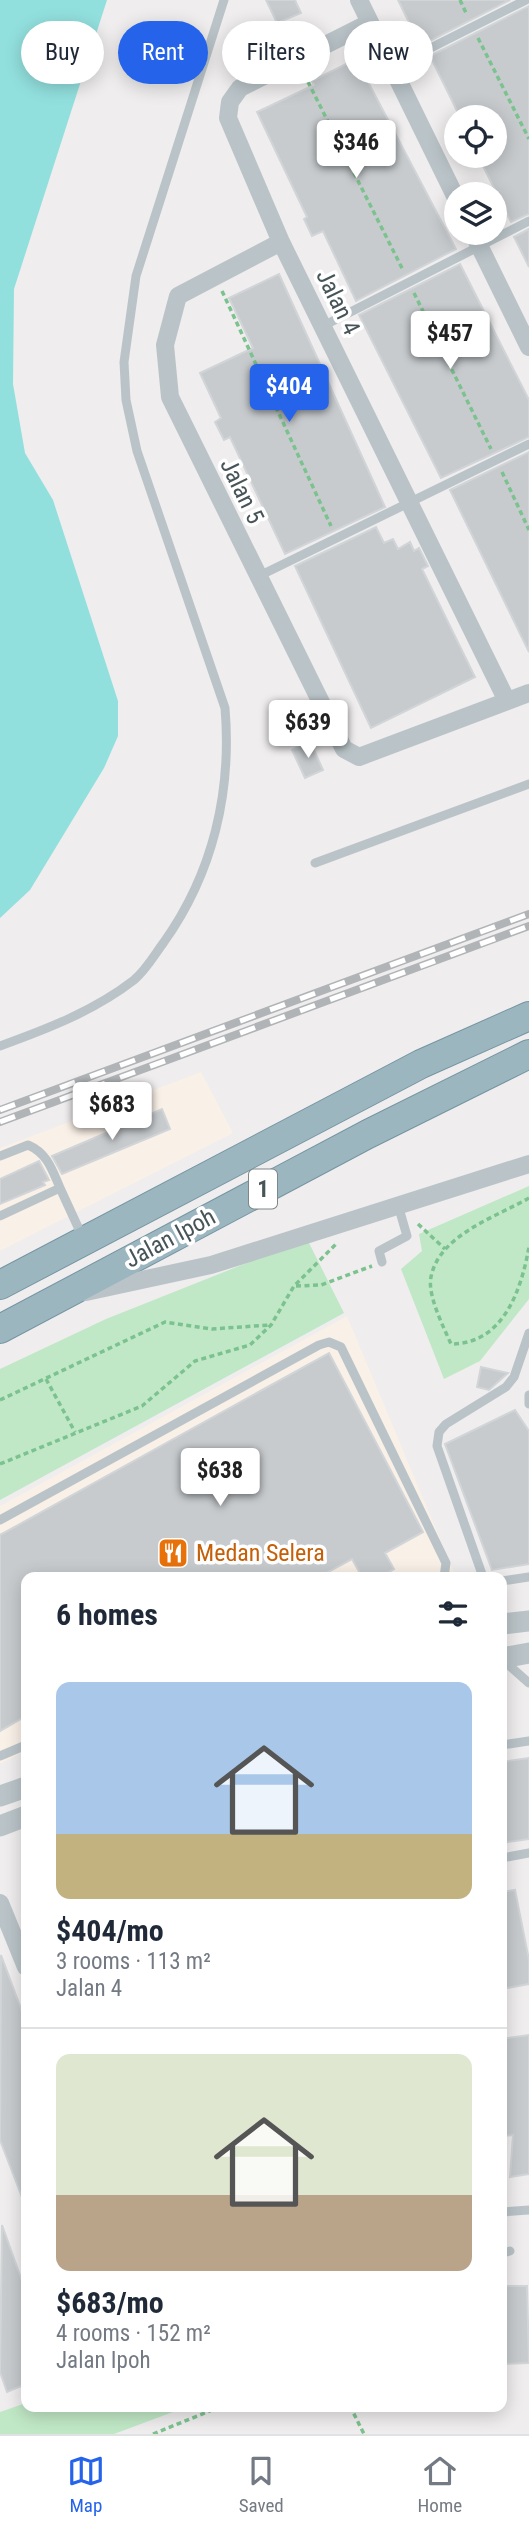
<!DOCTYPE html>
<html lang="en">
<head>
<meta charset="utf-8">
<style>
  body { margin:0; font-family:"Roboto Condensed",sans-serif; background:#f2f2f3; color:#1f2937; height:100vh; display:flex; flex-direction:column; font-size:26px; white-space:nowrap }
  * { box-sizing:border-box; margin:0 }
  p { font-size:23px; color:#747a83 }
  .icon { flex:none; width:38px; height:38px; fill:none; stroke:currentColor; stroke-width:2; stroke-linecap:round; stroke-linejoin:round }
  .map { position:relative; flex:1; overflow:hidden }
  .panel { position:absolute; left:21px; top:1572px; width:486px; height:840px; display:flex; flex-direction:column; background:#fff; border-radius:14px; box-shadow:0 4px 18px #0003 }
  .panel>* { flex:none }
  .top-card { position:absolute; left:21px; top:21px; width:488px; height:63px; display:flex; gap:14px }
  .tools { position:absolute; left:444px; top:105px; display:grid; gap:14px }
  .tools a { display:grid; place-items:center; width:63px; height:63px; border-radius:50%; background:#fff; box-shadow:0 4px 18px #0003; font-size:35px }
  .price { position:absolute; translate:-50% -60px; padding:0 16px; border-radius:7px; background:#fff; color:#222; font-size:23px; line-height:46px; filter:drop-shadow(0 2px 4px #0008) }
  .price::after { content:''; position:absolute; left:50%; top:42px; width:21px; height:16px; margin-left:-10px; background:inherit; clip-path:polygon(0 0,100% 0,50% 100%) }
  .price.active { background:#2563eb; color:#fff }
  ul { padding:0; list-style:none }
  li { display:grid; align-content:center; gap:14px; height:371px; padding:0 35px }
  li+li { border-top:2px solid #e0e1e3 }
  li span { display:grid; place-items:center; height:217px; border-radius:14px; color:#555 }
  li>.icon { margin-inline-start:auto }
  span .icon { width:126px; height:126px; fill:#fffc; stroke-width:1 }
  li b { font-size:30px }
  h2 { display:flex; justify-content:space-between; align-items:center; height:84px; padding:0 35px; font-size:30px }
  .tag { padding:0 24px; border-radius:32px; background:#fff; box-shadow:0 4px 18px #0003; font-size:24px; line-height:63px }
  .tag.active { background:#2563eb; color:#fff }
  .tabs { display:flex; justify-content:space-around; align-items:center; height:98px; border-top:2px solid #e0e1e3; background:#fff; font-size:19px; color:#747a83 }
  .tabs a { display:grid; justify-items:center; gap:4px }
  .tabs .active { color:#2563eb }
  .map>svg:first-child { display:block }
</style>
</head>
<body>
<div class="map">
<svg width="529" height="2434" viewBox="0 0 529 2434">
  <rect width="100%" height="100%" fill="#efeded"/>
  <path fill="#f9f0e7" d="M201 1072 233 1133 0 1251V1148Z
    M347 1316 456 1577H26V1751L0 1764V1506Z"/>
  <path fill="#c0e8c6" d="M529 1186V1299L480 1361 444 1379 401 1269 422 1251 419 1234Z
    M307 1239 344 1313 0 1500V1369L106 1319Z
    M26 2403V2406H189L114 2434H0V2412Z"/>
  <path fill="#92e0de" d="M0 0H107L14 289 13 384 25 453 53 500 118 701V736L104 768 30 890 0 918Z"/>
  <path fill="#c7cbce" stroke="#d1d5d8" stroke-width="2" d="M266 0H295L301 13 277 23Z
    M398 0H510L424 44 419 43Z
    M529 6V214L511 222 478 156H495V117H460L430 56Z
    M356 59 456 249 356 301 323 231 312 236 304 219 307 217 257 112 314 85 312 81Z
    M529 229V267L514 237Z
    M460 264 529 400V437L441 478 359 315Z
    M279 274 385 507 285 554 230 437 224 440 215 422 221 418 200 373 253 348 229 298Z
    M529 452V652L450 490Z
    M376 527 384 543 393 539 398 549 410 542 414 551 419 548 428 566 422 569 475 677 371 728 295 566Z
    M310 741 323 770 305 778 292 750Z
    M162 1109 170 1129 62 1174 52 1156Z
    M39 1161 49 1180 43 1182 45 1185 0 1204V1179Z
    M329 1353 423 1532 385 1553 394 1569 380 1577H362L352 1559 319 1577H26V1716L0 1731V1535Z
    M481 1367 508 1373 489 1390 477 1387Z
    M515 1410 529 1431V1564L492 1570 445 1444Z
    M529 1758V1839L502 1843V1762Z
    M515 1890 529 1960V1984L502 1989V1892Z
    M1 1955 26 2022 25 2205 0 2140Z
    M529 2035V2174L510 2177 513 2135 502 2136V2039Z
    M2 2225 26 2292V2384L7 2392 0 2372Z
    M502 2286H527L529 2363 502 2364Z"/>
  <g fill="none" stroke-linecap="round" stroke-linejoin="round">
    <g stroke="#7595a2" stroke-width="30">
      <path id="trunk" d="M0 1285 421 1064 529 1016
        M0 1329 368 1134 529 1054"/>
    </g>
    <path stroke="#7cc28f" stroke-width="3.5" stroke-dasharray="5 3.5" stroke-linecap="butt" d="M460 0 467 15
      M478 38 529 139
      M304 74 403 270
      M222 291 331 526
      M414 293 491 449
      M502 472 529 530
      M529 1198C496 1217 439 1235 431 1277 427 1295 444 1328 451 1344 503 1344 521 1291 529 1247
      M418 1224 445 1249
      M296 1286 321 1285 372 1266
      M46 1379 75 1432
      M0 1400 165 1322 212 1329 270 1325
      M0 1464 142 1406 195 1361 250 1345 271 1325 294 1286 336 1244
      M350 2406 364 2434
      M153 2434 222 2406"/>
    <path stroke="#bac4c8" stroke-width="9" d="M391 68 526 0
      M323 326 529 221
      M257 577 529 444
      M315 863 529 784
      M0 1046C47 1029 94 1011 134 980 146 970 155 954 164 942 213 873 232 792 225 708L137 451 126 400 124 362 136 276 224 0
      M0 1156 28 1145C47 1153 52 1169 60 1188
      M0 1216 60 1188 83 1238
      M382 1262 379 1251 407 1236 398 1205
      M529 1395V1404
      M0 1520 319 1345 329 1342 341 1347 446 1563 444 1577
      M483 1577 437 1446 439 1432 446 1424 506 1387 514 1377 529 1333
      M502 1581 529 1577
      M504 1661 529 1683
      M502 1745 529 1741
      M0 1756 26 1745
      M502 1858 529 1853
      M502 2212 529 2210
      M502 2253 510 2251"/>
    <path stroke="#bac4c8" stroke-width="18" d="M359 0 457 200
      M369 23 240 88 230 102 228 118 281 242 507 701
      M473 233 529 347
      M281 242 178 296 165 345 170 397 344 749 359 757 529 693
      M86 1292 211 1265 529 1164
      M0 1903 26 1967"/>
    <path stroke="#bac4c8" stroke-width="21" d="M502 1624 529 1621
      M502 1658 529 1653
      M0 1796 26 1787
      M0 1826 26 1816"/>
    <use href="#trunk" stroke="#9cb6c0" stroke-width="28"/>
    <g stroke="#b0b4b6" stroke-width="8">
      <path id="rail" d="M0 1110 529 914
        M0 1122 529 926"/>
    </g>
    <use href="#rail" stroke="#fff" stroke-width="5" stroke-dasharray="16" stroke-linecap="butt"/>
  </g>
  <defs>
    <g id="restaurant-square" transform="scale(1.575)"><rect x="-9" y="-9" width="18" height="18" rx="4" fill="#e8710a" stroke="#fff"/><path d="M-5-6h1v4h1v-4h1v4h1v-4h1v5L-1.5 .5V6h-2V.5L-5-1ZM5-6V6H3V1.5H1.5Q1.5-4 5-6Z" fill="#fff"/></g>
  </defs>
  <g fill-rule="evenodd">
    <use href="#restaurant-square" x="173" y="1553"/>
  </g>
  <g text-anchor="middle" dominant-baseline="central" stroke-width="7" stroke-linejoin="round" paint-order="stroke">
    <rect fill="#fff" stroke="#7e878a" stroke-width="2" x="249" y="1169.5" width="28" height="39" rx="5"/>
    <g font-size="23" font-weight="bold" fill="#475458">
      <text x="263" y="1189">1</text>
    </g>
    <g font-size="24" fill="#475458" stroke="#fff">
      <text transform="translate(338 302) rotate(64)">Jalan 4</text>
      <text transform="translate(242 491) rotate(64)">Jalan 5</text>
      <text transform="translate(170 1238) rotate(-28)">Jalan Ipoh</text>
    </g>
    <g font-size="24" fill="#c56008" stroke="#fff" text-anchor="start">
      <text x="196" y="1553">Medan Selera</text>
    </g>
  </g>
</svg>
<div class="tools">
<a><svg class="icon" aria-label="locate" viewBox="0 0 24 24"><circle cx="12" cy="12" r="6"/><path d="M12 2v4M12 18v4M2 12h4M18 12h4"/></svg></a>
<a><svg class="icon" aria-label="layers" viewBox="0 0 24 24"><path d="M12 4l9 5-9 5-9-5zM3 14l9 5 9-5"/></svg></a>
</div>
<b class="price" style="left:356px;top:180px">$346</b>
<b class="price" style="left:450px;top:371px">$457</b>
<b class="price active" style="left:289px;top:424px">$404</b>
<b class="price" style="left:308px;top:760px">$639</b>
<b class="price" style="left:112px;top:1142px">$683</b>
<b class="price" style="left:220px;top:1508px">$638</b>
<div class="top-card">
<a class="tag">Buy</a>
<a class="tag active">Rent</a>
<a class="tag">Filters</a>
<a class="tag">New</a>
</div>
<section class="panel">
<h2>6 homes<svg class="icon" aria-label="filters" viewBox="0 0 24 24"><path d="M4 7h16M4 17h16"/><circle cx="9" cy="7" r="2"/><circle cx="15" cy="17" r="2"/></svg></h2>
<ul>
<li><span style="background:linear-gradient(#a9c7e8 70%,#c2b280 0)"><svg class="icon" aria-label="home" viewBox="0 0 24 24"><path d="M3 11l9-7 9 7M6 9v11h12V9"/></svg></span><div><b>$404/mo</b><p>3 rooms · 113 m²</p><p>Jalan 4</p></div></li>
<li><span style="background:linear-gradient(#dfe7d0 65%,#b9a48a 0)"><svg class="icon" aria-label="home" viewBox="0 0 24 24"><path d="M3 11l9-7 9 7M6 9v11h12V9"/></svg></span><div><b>$683/mo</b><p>4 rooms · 152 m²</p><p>Jalan Ipoh</p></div></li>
</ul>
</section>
</div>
<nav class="tabs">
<a class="active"><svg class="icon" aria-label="map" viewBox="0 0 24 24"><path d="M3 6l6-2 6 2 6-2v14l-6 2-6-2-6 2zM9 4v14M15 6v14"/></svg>Map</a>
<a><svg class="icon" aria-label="saved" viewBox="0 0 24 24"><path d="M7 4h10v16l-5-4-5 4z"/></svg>Saved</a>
<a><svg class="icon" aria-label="home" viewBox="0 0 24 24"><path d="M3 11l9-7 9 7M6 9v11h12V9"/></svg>Home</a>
</nav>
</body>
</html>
